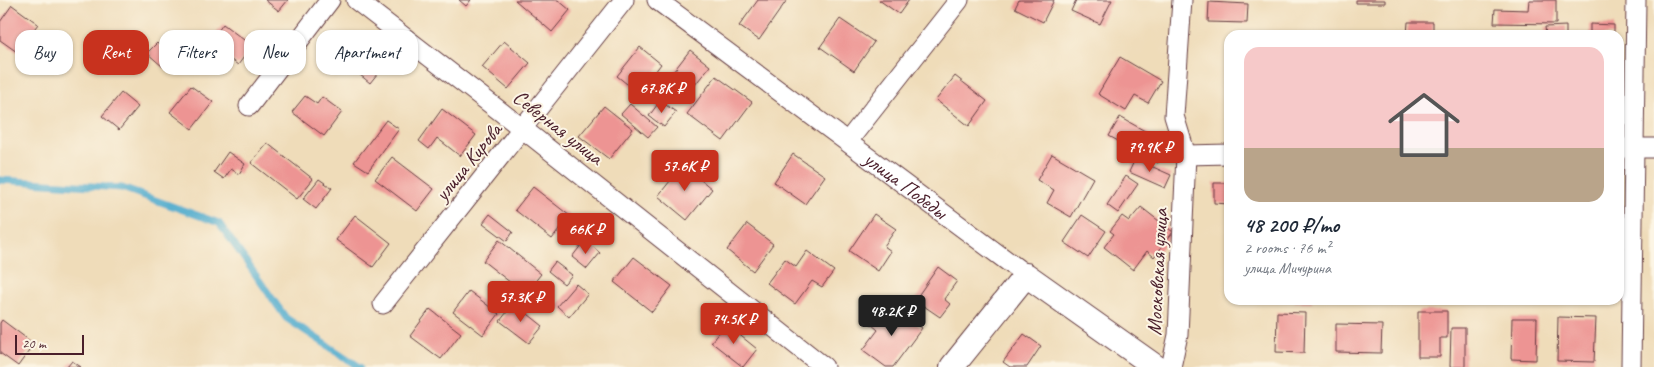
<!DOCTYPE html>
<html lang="en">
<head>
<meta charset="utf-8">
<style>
  body { margin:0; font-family:Caveat,sans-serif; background:#f2f2f3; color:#1f2937; height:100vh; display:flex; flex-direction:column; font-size:19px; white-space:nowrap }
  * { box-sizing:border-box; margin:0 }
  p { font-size:16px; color:#747a83 }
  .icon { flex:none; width:28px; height:28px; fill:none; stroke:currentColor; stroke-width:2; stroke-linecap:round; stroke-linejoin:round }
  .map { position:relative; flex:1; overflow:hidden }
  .panel { position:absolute; left:1224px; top:30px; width:400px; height:275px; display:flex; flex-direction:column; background:#fff; border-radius:15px; box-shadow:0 1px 4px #0004 }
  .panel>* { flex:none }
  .guide { position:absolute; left:15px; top:30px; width:475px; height:45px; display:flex; gap:10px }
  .scale { position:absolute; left:15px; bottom:12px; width:69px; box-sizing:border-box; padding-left:5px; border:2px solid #4a1f2b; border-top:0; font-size:14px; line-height:18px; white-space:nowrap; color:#4a1f2b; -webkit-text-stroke:4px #fcf5e5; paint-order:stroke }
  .price { position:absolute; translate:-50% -42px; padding:0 11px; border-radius:5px; background:#c8321e; color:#fff; font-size:16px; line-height:32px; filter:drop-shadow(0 1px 2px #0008) }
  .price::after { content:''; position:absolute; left:50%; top:30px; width:15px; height:11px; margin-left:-8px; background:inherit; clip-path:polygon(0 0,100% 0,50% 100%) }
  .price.selected { background:#222; color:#fff }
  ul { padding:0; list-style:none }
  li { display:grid; align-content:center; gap:10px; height:265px; padding:0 20px }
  li span { display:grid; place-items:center; height:155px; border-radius:15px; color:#555 }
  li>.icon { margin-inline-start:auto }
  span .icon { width:90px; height:90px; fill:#fffc; stroke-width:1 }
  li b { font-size:21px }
  .chip { padding:0 18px; border-radius:15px; background:#fff; box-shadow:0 1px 4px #0004; font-size:18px; line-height:45px }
  .chip.selected { background:#c8321e; color:#fff }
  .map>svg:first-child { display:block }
</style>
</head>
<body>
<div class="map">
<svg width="1654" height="367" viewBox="0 0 1654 367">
  <rect width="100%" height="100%" fill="#fcf5e5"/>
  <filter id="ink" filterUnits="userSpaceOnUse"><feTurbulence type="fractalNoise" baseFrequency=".02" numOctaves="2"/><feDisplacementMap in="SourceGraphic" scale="10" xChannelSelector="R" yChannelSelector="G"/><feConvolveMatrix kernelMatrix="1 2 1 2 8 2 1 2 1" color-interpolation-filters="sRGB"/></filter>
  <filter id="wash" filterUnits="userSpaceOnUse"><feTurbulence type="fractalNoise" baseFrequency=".0096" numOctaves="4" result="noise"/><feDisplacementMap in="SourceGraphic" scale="20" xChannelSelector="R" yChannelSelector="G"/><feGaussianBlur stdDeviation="1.12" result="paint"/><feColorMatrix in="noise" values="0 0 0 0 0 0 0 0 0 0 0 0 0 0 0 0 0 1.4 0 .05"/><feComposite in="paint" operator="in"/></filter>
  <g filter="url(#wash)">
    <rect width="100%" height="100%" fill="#efdcb9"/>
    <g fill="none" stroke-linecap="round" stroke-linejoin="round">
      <path stroke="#4fabcd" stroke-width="7" d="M0 180 122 188 219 223 286 318 360 367"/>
    </g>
    <g id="blocks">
      <path fill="#ed9493" d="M265 0H288L279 11Z
        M459 0H471L466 6Z
        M515 0H558L570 10 552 32Z
        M758 0H787L759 40 739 26Z
        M879 0H909L899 14Z
        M1019 0H1054L1043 22 1015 8Z
        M1076 0H1112L1100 24 1071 11Z
        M1356 0H1385V3H1356Z
        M1529 0H1556V24L1494 23 1495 9 1528 10Z
        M1209 2 1248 4 1247 23 1208 22Z
        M12 5 38 24 17 52 0 40V22Z
        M840 19 874 42 854 71 820 47Z
        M1408 22H1433V35H1407Z
        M223 24 252 46 238 65 209 44Z
        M1590 24 1614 25V35H1590Z
        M1566 26V35H1546L1545 27Z
        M1447 32H1461V35H1447Z
        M354 38 385 64 370 83 338 57Z
        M504 41 530 63 508 89 482 67Z
        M157 43 172 57 163 67 147 53Z
        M640 47 661 64 655 72 664 79 647 100 617 76Z
        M690 50 710 66 690 91 670 76Z
        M1120 57 1161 81 1148 103 1135 96 1126 111 1098 94Z
        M716 76 752 102 723 141 687 114Z
        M955 76 987 101 969 126 936 100Z
        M191 86 213 102 192 129 170 112Z
        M121 93 138 107 119 130 102 116Z
        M305 96 317 104 322 97 342 112 324 136 292 112Z
        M660 101 676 112 664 127 649 116Z
        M630 104 657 127 648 137 621 114Z
        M604 106 633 129 609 159 579 136Z
        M442 109 476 135 460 156 437 138 429 149 419 141Z
        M1120 117 1168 144 1158 163 1109 136Z
        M386 120 399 129 368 171 354 162Z
        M267 143 313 179 297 199 251 163Z
        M228 152 245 164 239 174 231 169 224 179 214 172Z
        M793 154 825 176 805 204 774 182Z
        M1052 154 1093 178 1071 217 1047 203 1054 190 1037 180Z
        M392 157 434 189 417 211 375 179Z
        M1135 159 1171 175 1165 188 1129 172Z
        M683 165 712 189 687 220 658 196Z
        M1126 176 1138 184 1118 213 1107 205Z
        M319 179 332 188 316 209 303 199Z
        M1214 183H1229V204L1214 203Z
        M533 187 570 216 552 239 515 210Z
        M1141 207 1173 232 1154 257 1147 251 1133 270 1104 247 1114 234 1110 231 1122 216 1129 221Z
        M490 214 513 232 507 241 483 223Z
        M874 214 896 229 884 246 891 251 878 271 849 251Z
        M355 215 391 243 373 267 336 240Z
        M1082 215 1106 231 1088 258 1064 242Z
        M747 224 773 244 753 271 727 250Z
        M499 240 541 274 525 294 483 261Z
        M585 240 600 253 587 269 572 257Z
        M807 251 834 271 822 287 812 281 795 304 767 283 785 259 796 267Z
        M634 257 672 286 652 312 614 282Z
        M555 262 572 275 564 284 548 271Z
        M938 267 957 281 944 299 950 304 940 317 915 300Z
        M576 284 588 294 569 317 557 306Z
        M469 291 499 314 483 335 453 312Z
        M1295 300H1312V302H1295Z
        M514 303 543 326 529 343 500 321Z
        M893 307 922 328 893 367H886L863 350 878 330 871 324 880 312 887 316Z
        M430 309 461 333 441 359 410 336Z
        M1418 311H1447V338H1440V357H1418Z
        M1277 312 1305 313 1304 353 1276 352Z
        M1558 317 1596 318 1594 362 1557 361Z
        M1512 318H1537L1536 360 1511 359Z
        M2 320 34 344 18 366 0 353V323Z
        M726 324 757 349 743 367 711 342Z
        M1336 324 1382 325 1381 353 1336 352Z
        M1451 328H1465V367H1450Z
        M1024 334 1041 346 1027 367H1010L1003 362Z
        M72 361 81 367H67Z"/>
    </g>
  </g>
  <g filter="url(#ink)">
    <use href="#blocks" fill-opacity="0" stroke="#633b40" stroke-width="1"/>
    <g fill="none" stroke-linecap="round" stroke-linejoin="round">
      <g stroke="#633b40" stroke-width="21">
        <g id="minor">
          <path d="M356 0 523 129 824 367"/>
          <path id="s1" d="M657 0 1026 275"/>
          <path d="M249 106 330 0"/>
          <path d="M848 141 959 0"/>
          <path d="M1619 148H1654"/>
          <path d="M1186 155 1229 154"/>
          <path d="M383 304 624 0"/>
          <path d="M1171 367 1178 335 1186 155 1174 116 1182 0"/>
          <path d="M1631 367 1636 0"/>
        </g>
      </g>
      <g stroke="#633b40" stroke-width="26">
        <path id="tertiary" d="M952 367 1026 275 1156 367"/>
      </g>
      <use href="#minor" stroke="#fff" stroke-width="19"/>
      <use href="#tertiary" stroke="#fff" stroke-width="24"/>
    </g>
  </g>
  <g text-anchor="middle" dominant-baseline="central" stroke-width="4" stroke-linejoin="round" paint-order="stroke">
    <g font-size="21" fill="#4a1f2b" stroke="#fcf5e5">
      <text transform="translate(558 127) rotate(38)">Северная улица</text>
      <text transform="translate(468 162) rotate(-51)">улица Кирова</text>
      <text stroke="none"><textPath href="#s1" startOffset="310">улица Победы</textPath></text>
      <text transform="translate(1157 272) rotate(-87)">Московская улица</text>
    </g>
  </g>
</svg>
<div class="scale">20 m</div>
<b class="price" style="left:662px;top:114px">67.8K ₽</b>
<b class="price" style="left:1150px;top:173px">79.9K ₽</b>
<b class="price" style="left:685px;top:192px">57.6K ₽</b>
<b class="price" style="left:586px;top:255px">66K ₽</b>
<b class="price" style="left:521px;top:323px">57.3K ₽</b>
<b class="price selected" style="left:892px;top:337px">48.2K ₽</b>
<b class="price" style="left:734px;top:345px">74.5K ₽</b>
<div class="guide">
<a class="chip">Buy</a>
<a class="chip selected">Rent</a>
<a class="chip">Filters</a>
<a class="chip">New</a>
<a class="chip">Apartment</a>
</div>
<section class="panel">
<ul>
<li><span style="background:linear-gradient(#f6c9c9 65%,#b9a48a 0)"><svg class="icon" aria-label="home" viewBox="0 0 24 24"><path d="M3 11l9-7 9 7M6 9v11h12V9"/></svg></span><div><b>48 200 ₽/mo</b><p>2 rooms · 76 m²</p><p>улица Мичурина</p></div></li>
</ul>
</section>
</div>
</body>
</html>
